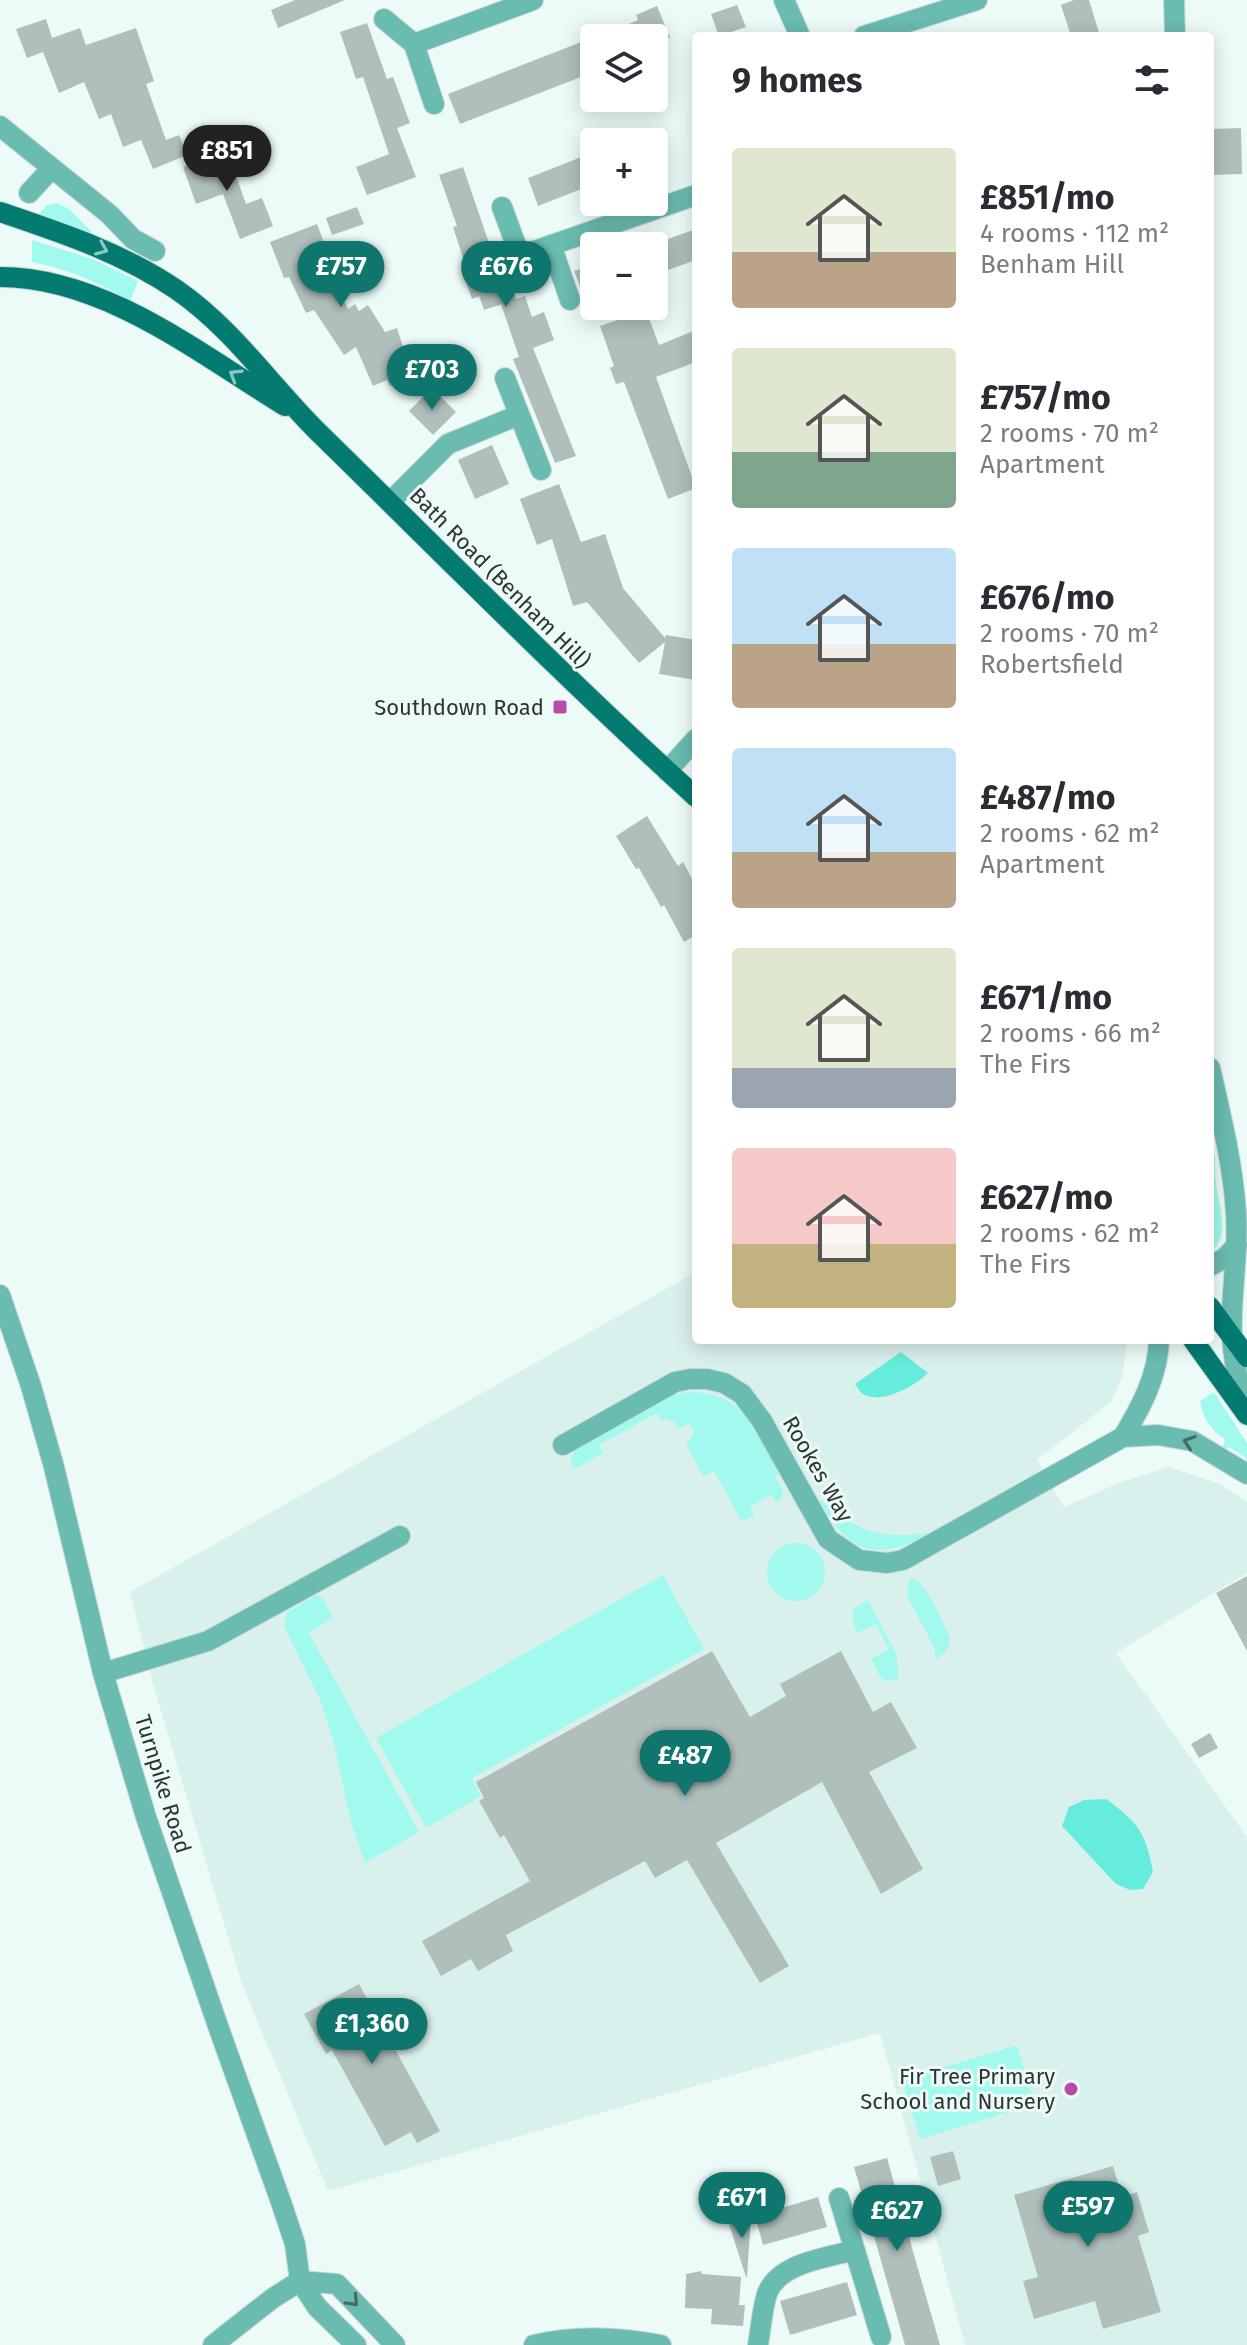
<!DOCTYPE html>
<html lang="en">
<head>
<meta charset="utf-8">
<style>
  body { margin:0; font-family:"Fira Sans",sans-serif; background:#f7f7f7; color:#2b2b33; height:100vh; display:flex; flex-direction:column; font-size:30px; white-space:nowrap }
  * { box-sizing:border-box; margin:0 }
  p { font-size:26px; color:#7c7c81 }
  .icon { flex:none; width:44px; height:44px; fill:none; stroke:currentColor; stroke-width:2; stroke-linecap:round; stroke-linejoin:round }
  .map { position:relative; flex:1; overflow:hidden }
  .drawer { position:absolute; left:692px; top:32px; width:522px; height:1312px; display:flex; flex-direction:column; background:#fff; border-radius:8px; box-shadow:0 4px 20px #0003 }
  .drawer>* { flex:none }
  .fabs { position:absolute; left:580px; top:24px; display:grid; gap:16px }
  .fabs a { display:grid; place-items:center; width:88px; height:88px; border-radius:8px; background:#fff; box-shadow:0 4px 20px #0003; font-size:40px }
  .price { position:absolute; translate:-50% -68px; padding:0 18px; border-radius:28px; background:#0f766e; color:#fff; font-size:26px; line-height:52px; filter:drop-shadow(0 2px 4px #0008) }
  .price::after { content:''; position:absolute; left:50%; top:48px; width:24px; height:18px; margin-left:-12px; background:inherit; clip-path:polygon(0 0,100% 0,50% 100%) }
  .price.selected { background:#222; color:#fff }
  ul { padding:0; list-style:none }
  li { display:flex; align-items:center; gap:24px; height:200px; padding:0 40px }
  li span { display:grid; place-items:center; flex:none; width:224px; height:160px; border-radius:8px; color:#555 }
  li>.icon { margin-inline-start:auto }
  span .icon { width:96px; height:96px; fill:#fffc; stroke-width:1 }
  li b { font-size:34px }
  h2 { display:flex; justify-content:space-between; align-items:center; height:96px; padding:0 40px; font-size:34px }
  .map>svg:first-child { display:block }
</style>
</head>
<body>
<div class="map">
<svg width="1247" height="2345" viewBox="0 0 1247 2345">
  <rect width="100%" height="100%" fill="#ecfbf8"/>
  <path fill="#d9f1ed" d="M696 1272V1340H1127L1123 1374 1112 1401 1037 1460 1064 1507 1121 1482 1169 1467 1220 1484 1247 1502V1573L1116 1653 1247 1837V2345H965L880 2033 328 2191 242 1984 151 1677 130 1592Z"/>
  <path fill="#a1faed" d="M57 203 70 210 97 237 37 216 47 205Z
    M32 240 93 259 138 281 130 301C98 282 68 269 32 262Z
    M1215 1156C1215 1165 1215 1174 1216 1183 1218 1204 1232 1237 1210 1252V1159Z
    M687 1392C744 1391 756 1430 781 1473L775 1476 783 1491 781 1500 776 1502 772 1494 750 1507 754 1515 742 1522 714 1471 703 1476 686 1444 692 1438 694 1432 689 1424 678 1428 674 1420 669 1421 667 1418 661 1422 657 1413 599 1445 603 1453 574 1469C570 1462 570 1457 575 1450L671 1396Z
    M1214 1392 1247 1443V1466L1246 1458 1229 1447 1222 1451 1225 1439C1210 1429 1203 1419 1200 1401Z
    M820 1499C860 1534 882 1540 934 1532 877 1562 850 1556 819 1500Z
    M767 1572a29 29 0 1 1 58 0a29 29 0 1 1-58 0Z
    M663 1575 704 1649 472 1778 481 1796 426 1828 376 1738Z
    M910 1577C929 1584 941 1620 950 1637 950 1649 944 1654 935 1660V1649L907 1596Z
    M317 1595 322 1598 333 1618 309 1633 419 1832 365 1863 351 1822 334 1744 321 1702 284 1626 287 1612Z
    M868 1600 897 1655 898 1679C880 1686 879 1673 871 1659L889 1649 876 1624 857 1633 853 1622V1609Z
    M1017 2045 1035 2104 920 2139 902 2080Z"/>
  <path fill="#65ecdc" d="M901 1352 928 1373C915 1386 881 1405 863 1394 861 1393 856 1386 855 1384Z
    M1106 1799C1138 1822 1146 1833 1153 1872L1143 1889 1130 1890 1116 1884 1062 1826 1069 1807 1084 1800Z"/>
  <path fill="#b0bfbc" d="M295 0H345L278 28 271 10Z
    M1074 0H1089L1100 36H1071L1061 5Z
    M737 5 746 27 719 36 711 14Z
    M657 6 670 38H596L638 20 636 15Z
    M46 19 52 38 80 28 86 45 136 28 154 81 146 84 166 140 179 135 187 155 153 169 141 140 123 147 111 114 99 119 84 82 59 93 43 52 27 58 16 29Z
    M367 23 387 79 393 77 410 123 397 128 416 177 367 195 356 167 389 154 363 77 356 79 340 32Z
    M594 37V72L460 124 448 94Z
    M1241 128 1242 174 1212 175 1211 129Z
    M227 151 246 204 262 198 273 226 240 239 223 194 196 204 183 167Z
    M594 152V184L538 206 528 178Z
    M463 167 502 281 509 279 516 299 525 296 532 317 544 312 554 340 533 348 576 456 555 463 513 359 519 357 501 304 505 303 484 310 479 296 472 299 462 271 467 270 453 227 457 226 439 175Z
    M357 207 364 224 332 235 326 218Z
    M317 224 325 245 320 247 348 309 355 304 359 311 368 305 385 332 397 328 405 353 407 352 417 374 390 386 387 380 373 386 356 347 344 355 314 310 306 313 289 277 284 278 270 242Z
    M696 229V260L654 275V244Z
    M594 264V318H592L574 271Z
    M646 310 659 345 696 330V362L656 377 696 488 668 499 624 382 616 384 610 368 614 366 600 326Z
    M432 388 456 412 433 435 409 411Z
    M492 445 509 484 475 499 458 460Z
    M559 484 581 542 605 534 623 588 665 638 666 635 696 640V680L659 674 665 642 639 663 587 602 573 606 552 539 537 545 520 499Z
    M647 816 678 866 683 862 696 886V935L684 942 664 905 661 907 639 868 636 869 616 836Z
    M1247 1576V1651L1216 1593Z
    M712 1651 750 1717 786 1696 780 1684 841 1651 873 1712 891 1702 917 1748 869 1772 923 1869 881 1894 822 1782 716 1843 789 1966 760 1983 687 1860 655 1878 645 1861 506 1935 513 1951 478 1971 471 1959 441 1976 422 1941 530 1881 504 1835 500 1838 479 1801 484 1798 476 1782Z
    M1210 1733 1218 1748 1199 1758 1191 1744Z
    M359 1984 440 2131 417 2143 411 2132 385 2146 332 2050 326 2054 304 2014Z
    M953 2151 961 2179 938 2186 930 2157Z
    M887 2158 916 2262 940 2345H905L874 2236 854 2167Z
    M1113 2166 1122 2197 1137 2192 1149 2232 1138 2236 1161 2312 1103 2329 1095 2301 1034 2319 1023 2281 1038 2277 1014 2195Z
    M818 2197 827 2227 763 2245 755 2216Z
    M751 2217 747 2277H746L729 2224Z
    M701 2271 702 2274 741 2277 739 2305H745L743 2326 711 2324 712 2309 685 2308 686 2274Z
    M847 2282 857 2315 790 2335 780 2301Z"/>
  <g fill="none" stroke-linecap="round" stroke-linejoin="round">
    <g stroke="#cad7d5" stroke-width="22">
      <path id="minor" d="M784 0 800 36
        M1174 0 1175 36
        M384 19 414 44 533 0
        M864 36 977 0
        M414 44 434 104
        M0 126 109 214 133 239 155 251
        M29 193 52 168
        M502 207 520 256 696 195
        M551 245 570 300
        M505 378 541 470
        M390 502 448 444 519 415
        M667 771 696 739
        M1210 1068C1221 1116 1233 1164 1236 1213 1239 1254 1230 1295 1232 1336 1233 1360 1239 1385 1244 1409
        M1210 1266 1225 1258 1237 1245
        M0 1295 31 1386 54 1467 103 1673 146 1817 219 2029 281 2202 295 2244 300 2281 317 2307 356 2345
        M1123 1437C1141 1407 1158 1376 1159 1340
        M563 1445 675 1382 690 1379H707L724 1383 742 1394 762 1421 828 1539 859 1560 887 1563 903 1560 1123 1437 1158 1435 1192 1441 1247 1474
        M103 1673 208 1641 400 1536
        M839 2198 881 2337
        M300 2281 337 2284 395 2345
        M213 2345 273 2298 300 2281
        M534 2345C575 2335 619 2337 661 2345
        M758 2345C761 2328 762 2310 767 2294 778 2263 826 2258 855 2250"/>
    </g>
    <g stroke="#cad7d5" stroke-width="22">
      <path id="major" d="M0 212C62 233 123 253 177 290 232 328 270 384 317 431 443 554 566 679 696 797
        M0 277C104 277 200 354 285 406
        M1210 1307 1247 1357
        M1193 1340 1247 1415"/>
    </g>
    <use href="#minor" stroke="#6abbb0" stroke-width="20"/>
    <use href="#major" stroke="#047b71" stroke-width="20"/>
  </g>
  <defs><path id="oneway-chevron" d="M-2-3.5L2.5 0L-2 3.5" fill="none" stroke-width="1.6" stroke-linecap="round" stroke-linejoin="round" transform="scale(2)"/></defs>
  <g stroke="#8fc8c2">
    <use href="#oneway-chevron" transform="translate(102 249) rotate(23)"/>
    <use href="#oneway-chevron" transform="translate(235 375) rotate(-148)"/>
  </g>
  <g stroke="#466a65">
    <use href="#oneway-chevron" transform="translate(1189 1442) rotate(-161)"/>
    <use href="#oneway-chevron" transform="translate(353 2301) rotate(47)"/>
  </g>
  <g fill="#bb4ba8" stroke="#ecfbf8" stroke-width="3">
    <rect x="552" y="699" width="16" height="16" rx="4"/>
    <circle cx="1071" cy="2089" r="8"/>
  </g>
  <g text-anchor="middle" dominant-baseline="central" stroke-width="6" stroke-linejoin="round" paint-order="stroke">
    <g font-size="22" fill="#2e3433" stroke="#ecfbf8">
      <text transform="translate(500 578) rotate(45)">Bath Road (Benham Hill)</text>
      <text transform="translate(818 1469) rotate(60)">Rookes Way</text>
      <text transform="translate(163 1784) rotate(73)">Turnpike Road</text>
    </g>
    <g font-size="22" fill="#2e3433" stroke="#ecfbf8" text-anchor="end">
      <text x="544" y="707">Southdown Road</text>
      <text x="1055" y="2076">Fir Tree Primary<tspan x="1055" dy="25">School and Nursery</tspan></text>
    </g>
  </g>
</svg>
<div class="fabs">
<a><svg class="icon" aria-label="layers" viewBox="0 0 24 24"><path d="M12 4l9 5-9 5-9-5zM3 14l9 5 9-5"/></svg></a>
<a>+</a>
<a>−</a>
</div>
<b class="price selected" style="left:227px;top:193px">£851</b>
<b class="price" style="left:341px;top:309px">£757</b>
<b class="price" style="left:506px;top:309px">£676</b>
<b class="price" style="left:432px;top:412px">£703</b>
<b class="price" style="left:685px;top:1798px">£487</b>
<b class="price" style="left:372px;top:2066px">£1,360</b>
<b class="price" style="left:742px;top:2240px">£671</b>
<b class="price" style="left:1088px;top:2249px">£597</b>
<b class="price" style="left:897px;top:2253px">£627</b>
<section class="drawer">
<h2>9 homes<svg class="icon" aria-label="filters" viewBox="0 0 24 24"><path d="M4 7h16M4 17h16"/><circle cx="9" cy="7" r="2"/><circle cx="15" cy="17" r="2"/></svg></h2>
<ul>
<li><span style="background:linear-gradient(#dfe7d0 65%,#b9a48a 0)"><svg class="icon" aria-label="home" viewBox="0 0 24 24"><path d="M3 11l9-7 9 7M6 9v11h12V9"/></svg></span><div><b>£851/mo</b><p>4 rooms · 112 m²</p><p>Benham Hill</p></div></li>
<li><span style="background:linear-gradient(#dfe7d0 65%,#7fa58c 0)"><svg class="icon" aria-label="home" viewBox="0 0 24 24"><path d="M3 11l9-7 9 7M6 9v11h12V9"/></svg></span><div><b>£757/mo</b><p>2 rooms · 70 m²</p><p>Apartment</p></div></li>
<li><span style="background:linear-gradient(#bfe0f5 60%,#b9a48a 0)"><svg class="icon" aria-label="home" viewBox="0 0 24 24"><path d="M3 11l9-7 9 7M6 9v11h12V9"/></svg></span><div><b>£676/mo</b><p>2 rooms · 70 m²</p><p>Robertsfield</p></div></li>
<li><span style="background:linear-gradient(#bfe0f5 65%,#b9a48a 0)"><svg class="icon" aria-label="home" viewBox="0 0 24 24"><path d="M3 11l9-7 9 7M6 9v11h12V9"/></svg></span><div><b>£487/mo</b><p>2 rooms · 62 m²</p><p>Apartment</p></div></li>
<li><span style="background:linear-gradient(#dfe7d0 75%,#9aa5b1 0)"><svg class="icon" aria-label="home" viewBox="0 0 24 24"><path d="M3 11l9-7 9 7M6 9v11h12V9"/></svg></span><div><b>£671/mo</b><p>2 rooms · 66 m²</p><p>The Firs</p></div></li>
<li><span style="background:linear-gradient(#f6c9c9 60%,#c2b280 0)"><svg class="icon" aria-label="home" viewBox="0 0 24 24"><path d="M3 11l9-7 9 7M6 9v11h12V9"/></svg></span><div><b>£627/mo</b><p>2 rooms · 62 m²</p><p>The Firs</p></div></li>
</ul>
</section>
</div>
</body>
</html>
